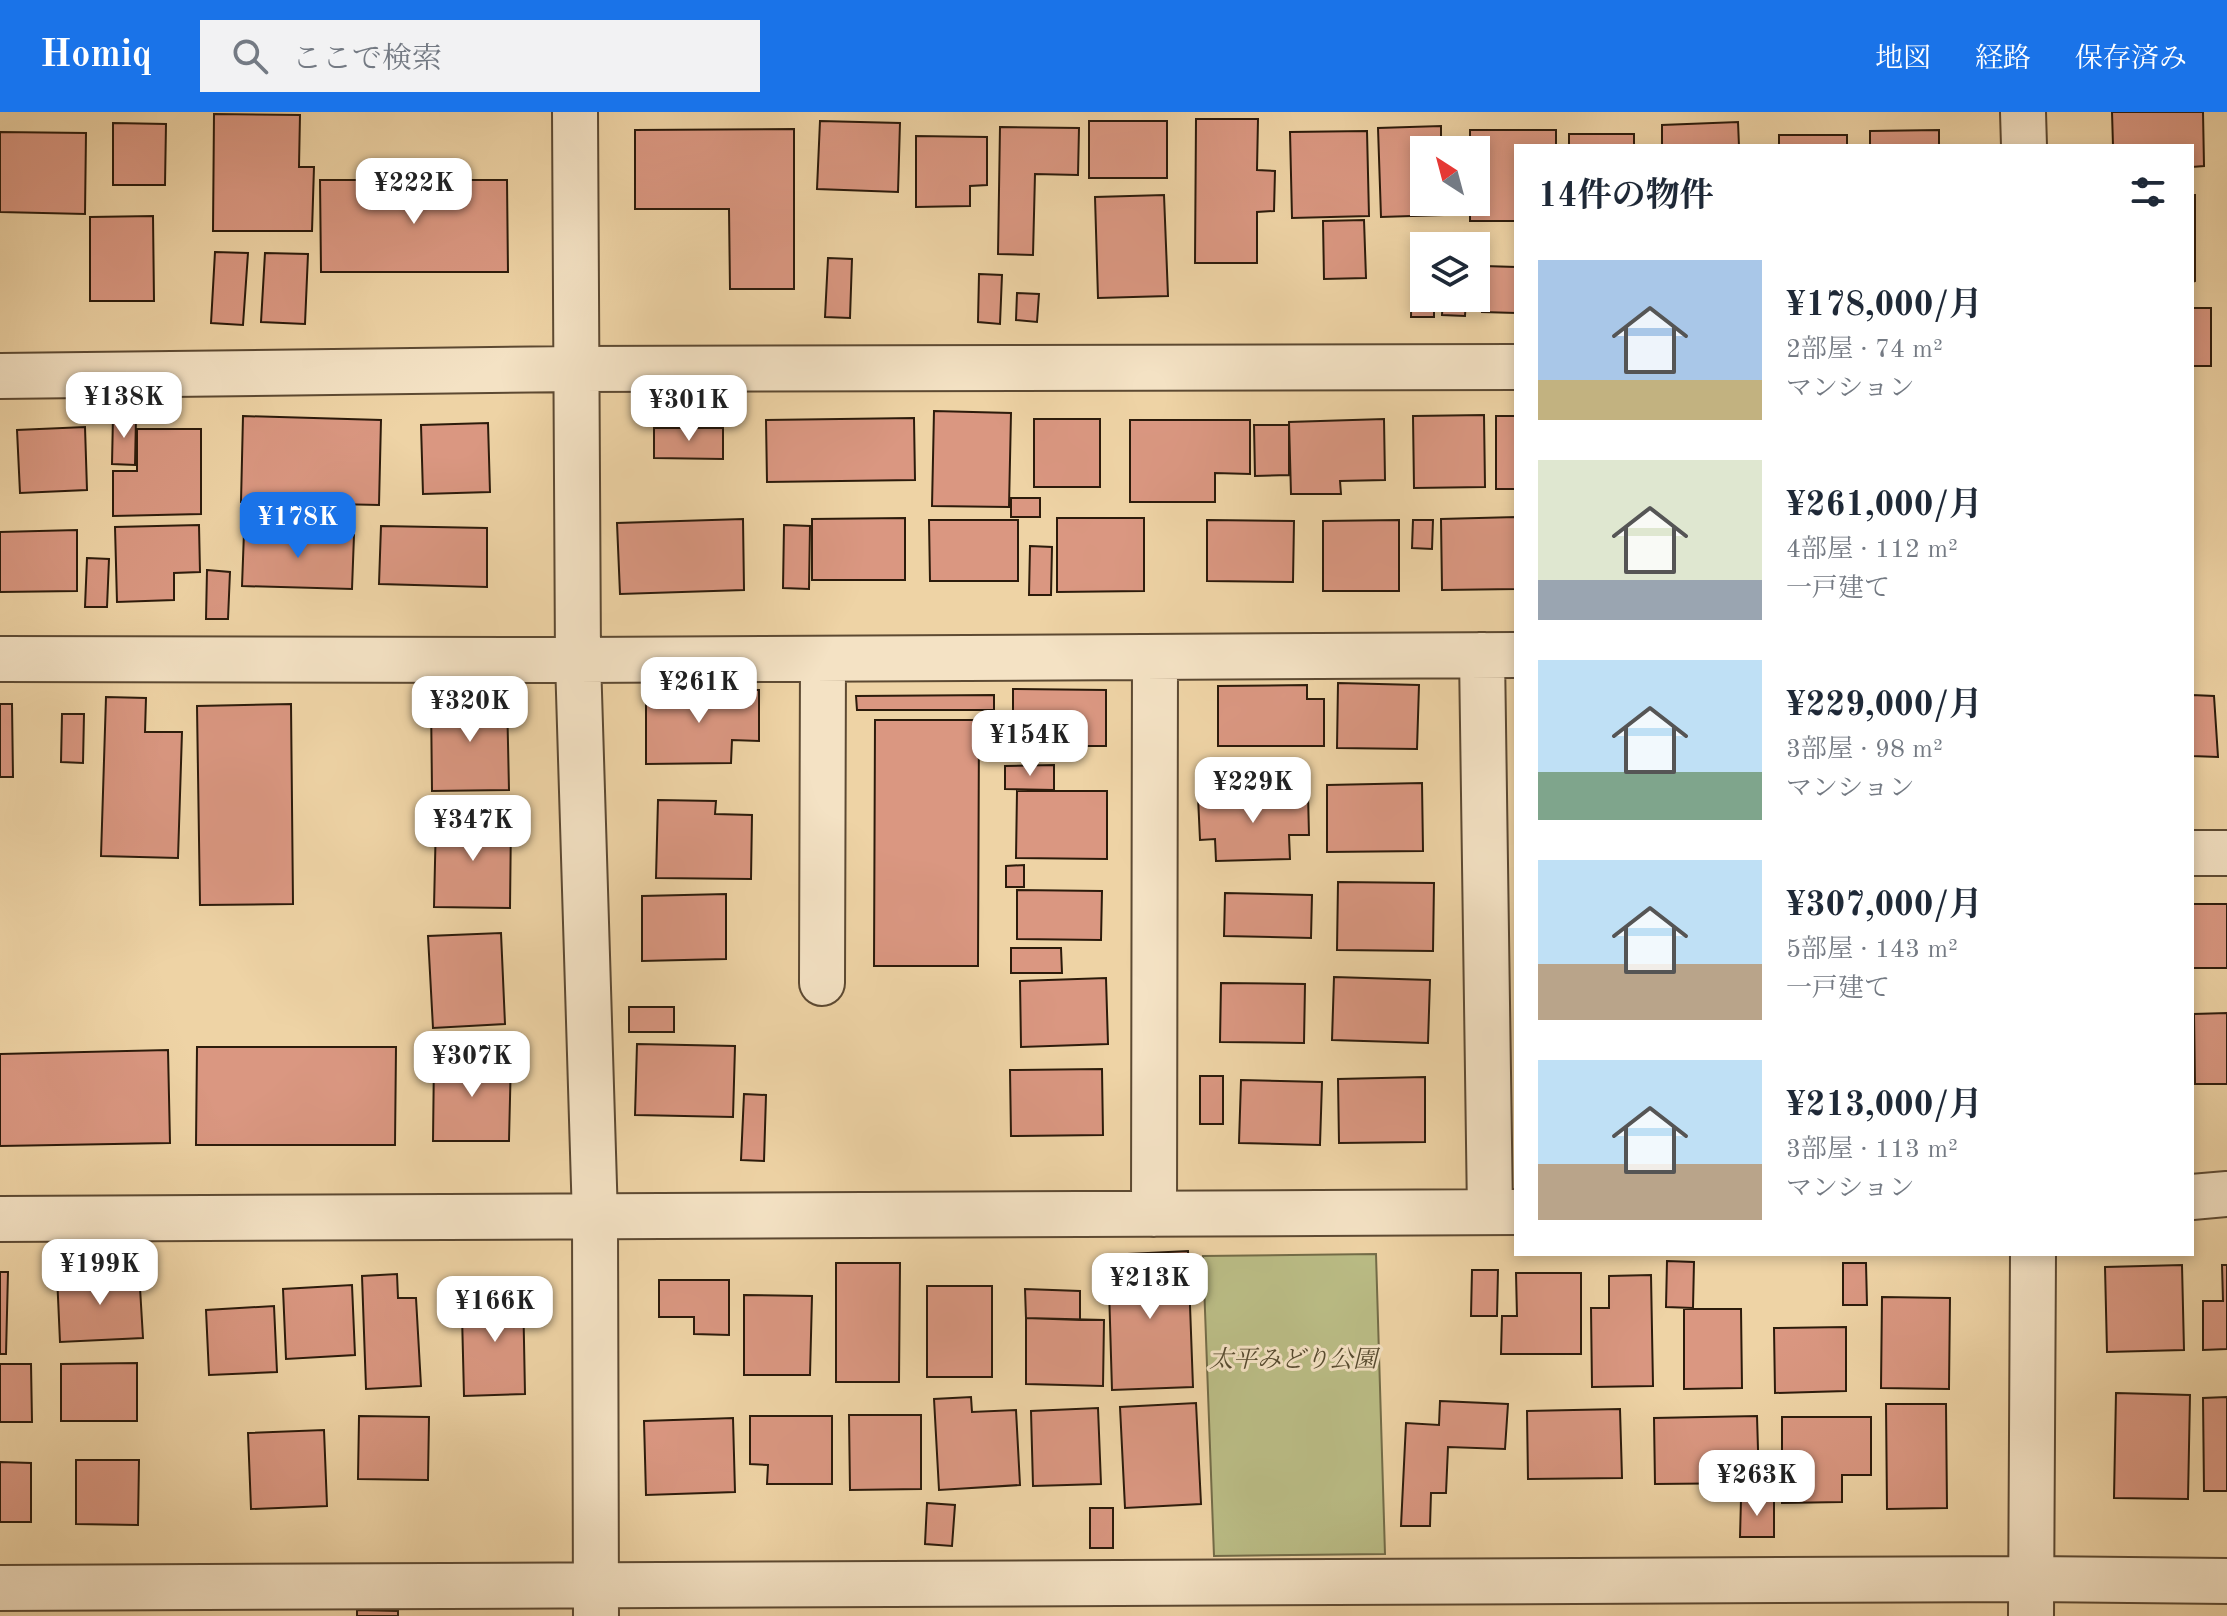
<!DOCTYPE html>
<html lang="ja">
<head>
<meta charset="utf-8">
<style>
  body { margin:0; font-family:"Old Standard TT","Noto Serif JP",serif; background:#f2f2f3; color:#1f2937; height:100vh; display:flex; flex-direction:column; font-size:30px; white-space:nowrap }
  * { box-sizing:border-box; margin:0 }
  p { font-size:26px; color:#747a83 }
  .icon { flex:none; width:44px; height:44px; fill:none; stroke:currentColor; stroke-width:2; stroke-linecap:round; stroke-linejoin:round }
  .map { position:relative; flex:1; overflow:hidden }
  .drawer { position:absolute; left:1514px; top:32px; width:680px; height:1112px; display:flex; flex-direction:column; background:#fff; border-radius:0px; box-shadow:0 4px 12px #0003 }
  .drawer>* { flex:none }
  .needle { width:52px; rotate:324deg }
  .tools { position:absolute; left:1410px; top:24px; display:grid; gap:16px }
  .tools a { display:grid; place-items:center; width:80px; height:80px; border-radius:0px; background:#fff; box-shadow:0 4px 12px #0003; font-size:40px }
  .price { position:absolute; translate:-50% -68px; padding:0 18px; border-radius:16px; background:#fff; color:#222; font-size:26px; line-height:52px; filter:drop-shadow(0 2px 4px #0008) }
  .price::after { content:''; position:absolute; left:50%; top:48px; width:24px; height:18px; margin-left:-12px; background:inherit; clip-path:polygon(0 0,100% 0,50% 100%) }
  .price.selected { background:#1a73e8; color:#fff }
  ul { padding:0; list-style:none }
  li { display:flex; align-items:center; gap:24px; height:200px; padding:0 24px }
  li span { display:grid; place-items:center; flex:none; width:224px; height:160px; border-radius:0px; color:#555 }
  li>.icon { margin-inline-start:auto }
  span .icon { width:96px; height:96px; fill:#fffc; stroke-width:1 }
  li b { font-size:34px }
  h2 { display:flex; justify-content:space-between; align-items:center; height:96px; padding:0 24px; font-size:34px }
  header { display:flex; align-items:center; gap:48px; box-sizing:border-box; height:112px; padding:0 40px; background:#1a73e8; color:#fff }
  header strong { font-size:38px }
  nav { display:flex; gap:44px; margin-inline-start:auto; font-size:28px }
  .search { width:560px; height:72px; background:#f2f2f3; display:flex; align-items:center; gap:20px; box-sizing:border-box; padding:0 28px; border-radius:0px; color:#747a83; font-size:30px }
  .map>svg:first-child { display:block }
</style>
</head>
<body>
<header>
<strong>Homiq</strong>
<div class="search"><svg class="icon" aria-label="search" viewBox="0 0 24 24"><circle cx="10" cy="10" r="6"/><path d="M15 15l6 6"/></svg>ここで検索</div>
<nav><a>地図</a><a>経路</a><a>保存済み</a></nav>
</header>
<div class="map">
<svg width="2227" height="1504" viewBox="0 0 2227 1504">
  <rect width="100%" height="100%" fill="#eed3a5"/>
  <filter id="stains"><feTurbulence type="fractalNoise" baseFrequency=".0025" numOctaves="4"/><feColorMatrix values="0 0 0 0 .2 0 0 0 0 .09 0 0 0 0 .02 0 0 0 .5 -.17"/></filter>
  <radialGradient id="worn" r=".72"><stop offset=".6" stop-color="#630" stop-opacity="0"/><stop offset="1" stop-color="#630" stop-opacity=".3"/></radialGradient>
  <path fill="#babc85" stroke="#736c48" stroke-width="2" d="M1376 1142 1385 1442 1214 1444 1203 1144Z"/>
  <path fill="#da9781" stroke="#2c1b0b" stroke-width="2" d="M2112 0H2203L2204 54 2192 55V34H2113Z
    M214 2 300 3 299 55H314L312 119H213Z
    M1196 7H1258L1257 58 1275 59 1274 99 1257 100V151H1195Z
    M820 9 900 11 898 80 817 77Z
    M1089 9H1167V66H1089Z
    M1738 10 1739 34H1662V13Z
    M113 11 166 12 165 73H113Z
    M1441 14V38H1424V90H1443V103L1381 105 1378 16Z
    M1000 15 1079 16 1078 63 1035 62 1033 143 998 142Z
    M794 17V177H730L729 97H635V18Z
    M1470 18H1556V34H1516V109H1470V90H1476V38H1470Z
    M1939 18V34H1870V19Z
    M1367 19 1369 104 1292 106 1290 20Z
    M0 20 86 21 85 102 0 100Z
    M1569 22H1634V34H1569Z
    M1779 23H1847V34H1779Z
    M916 24 987 25V73L970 74V94L916 95Z
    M320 68H507L508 160H321Z
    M1164 83 1168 184 1098 186 1095 85Z
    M2192 83H2195V169L2192 170Z
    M153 104 154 189H90V105Z
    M1364 108 1366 166 1324 167 1323 109Z
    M215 140 248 141 243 213 211 211Z
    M265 141 308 142 305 212 261 210Z
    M828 146 852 147 850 206 825 205Z
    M1484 154 1516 155V201L1482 200Z
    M1412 156H1424V186H1434V205H1411Z
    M979 162 1002 163 1000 212 978 210Z
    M1017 181 1039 182 1037 210 1016 208Z
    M1443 186H1466L1465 204 1442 203Z
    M2192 196H2211V254H2192Z
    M934 299 1011 301 1009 395 932 394Z
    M1484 303 1485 375 1414 376 1413 304Z
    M113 304 136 305 135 353 112 352Z
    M243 304 381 308 379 393 241 390Z
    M1496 304H1516V377H1496Z
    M914 306 915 368 767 370 766 308Z
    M1034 307H1100V375H1034Z
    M1384 307 1385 368 1340 369 1341 382H1291L1289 310Z
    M1130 308H1250V362L1215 361V390H1130Z
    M488 311 490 380 423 382 421 313Z
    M1254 313H1289V363L1255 364Z
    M85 315 87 378 20 381 17 318Z
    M654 316H723V347L654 346Z
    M137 317H201V402L113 404V359H137Z
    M1011 386H1040V405H1011Z
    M1516 405V477L1442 478 1441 407Z
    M905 406V468H812V407Z
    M1057 406H1144V479L1057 480Z
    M743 407 744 478 620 482 617 411Z
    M929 408H1018V469H930Z
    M1207 408 1294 409 1293 470 1207 469Z
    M1399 408V479H1323V409Z
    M1413 408H1433L1432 437 1412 436Z
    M199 413 200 460 174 461V488L117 490 115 415Z
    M784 413 810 414 809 477 783 476Z
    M381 414 487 416V475L379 472Z
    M77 418V479L0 480V420Z
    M244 420 354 423 352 477 242 474Z
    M1030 434 1052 435 1051 483H1029Z
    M87 446 109 447 107 495H85Z
    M207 458 230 460 228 507H206Z
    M1338 571 1419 573 1417 637 1337 636Z
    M1307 573V587H1324V634H1218V574Z
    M1013 577 1106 578V634H1013Z
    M646 578H759V629L732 628 731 651 646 652Z
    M994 583V598H857L856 584Z
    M2192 583 2214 584 2218 645 2192 644Z
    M106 585 146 586 145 620H182L178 746 101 744Z
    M507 585 509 678 432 679 431 587Z
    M0 592H12L13 665H0Z
    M291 592 293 792 200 793 197 594Z
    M62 602H84L83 651 61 650Z
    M875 608H979L978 854H874Z
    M1054 653V678L1005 677V654Z
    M1422 671 1423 739 1327 740V673Z
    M1017 679H1107V747L1016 746Z
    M1308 682 1309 723H1289L1290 747 1216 749 1215 727 1200 728 1198 685Z
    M658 688 716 689 715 702 752 703 751 767 656 766Z
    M436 707H511L510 796 434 795Z
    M1024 753V775H1006V754Z
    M1338 770 1434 771 1433 839 1337 838Z
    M1017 778 1102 779 1101 828 1017 827Z
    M1225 781 1312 783 1311 826 1224 824Z
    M726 782V847L642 849V784Z
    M2192 792H2227V856H2192Z
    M501 821 505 912 433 916 428 824Z
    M1011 836H1061L1062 861H1011Z
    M1334 865 1430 868 1428 931 1332 928Z
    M1106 866 1108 932 1021 935 1020 869Z
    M1221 871 1305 872 1304 931 1220 930Z
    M629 895H674V920H629Z
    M2227 901V972H2195L2194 902Z
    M637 932 735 934 733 1005 635 1003Z
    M197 935H396L395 1033H196Z
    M168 938 170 1031 0 1034V942Z
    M434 944 511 945 509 1029H433Z
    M1102 957 1103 1023 1011 1024 1010 958Z
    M1200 964H1223V1012H1200Z
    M1425 965V1030L1339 1031 1338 967Z
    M1241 968 1322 970 1320 1033 1239 1031Z
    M744 982 766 983 764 1049 741 1048Z
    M1188 1139 1193 1275 1112 1278 1108 1143Z
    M1667 1149 1694 1150 1693 1196 1666 1195Z
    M836 1151H900L899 1270H836Z
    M1843 1151H1866L1867 1193H1843Z
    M2182 1153 2184 1238 2107 1240 2105 1155Z
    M2222 1153H2227V1237L2203 1238V1189H2223Z
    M1472 1158H1498L1497 1204H1471Z
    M139 1159 143 1226 60 1230 57 1163Z
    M0 1160H8L6 1242H0Z
    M1516 1161H1581V1242H1501L1502 1204H1517Z
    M397 1162 398 1186H416L421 1274 366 1277 362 1164Z
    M1651 1163 1653 1274 1592 1275 1591 1196H1609V1164Z
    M659 1168H729V1223L694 1222V1205H659Z
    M352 1173 355 1243 286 1247 283 1177Z
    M927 1174H992V1265H927Z
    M475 1177H523L525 1282 464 1284 462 1203H476Z
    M1025 1177 1080 1179V1208L1026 1206Z
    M744 1183 812 1184 810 1263H744Z
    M1882 1185 1950 1186 1949 1277 1881 1276Z
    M274 1194 277 1260 209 1263 206 1198Z
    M1684 1197H1741L1742 1276 1684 1277Z
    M1026 1206 1104 1208 1103 1274 1026 1272Z
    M1846 1215V1279L1775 1281 1774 1216Z
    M137 1251V1309H61V1252Z
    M0 1252H31L32 1310H0Z
    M2116 1281 2190 1283 2188 1387 2114 1386Z
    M971 1285 972 1300 1016 1298 1020 1373 939 1378 934 1287Z
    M2227 1285V1379H2204L2203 1286Z
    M1440 1289 1508 1292 1505 1337 1448 1335 1446 1381H1431L1430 1414H1401L1406 1311 1439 1313Z
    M1196 1291 1201 1392 1125 1396 1120 1295Z
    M1886 1292H1946L1947 1396 1887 1397Z
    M1098 1296 1101 1372 1033 1374 1031 1299Z
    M1620 1297 1622 1366 1528 1367 1527 1299Z
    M849 1303H921V1377L850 1378Z
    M359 1304 429 1305 428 1368 358 1367Z
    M750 1304H832V1372H767L768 1353 750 1352Z
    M1757 1304 1759 1371 1655 1372 1654 1306Z
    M1782 1305H1871V1363H1842V1390L1782 1391Z
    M733 1306 735 1380 646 1383 644 1309Z
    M324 1318 327 1394 251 1397 248 1321Z
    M76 1348H139L138 1413 76 1412Z
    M0 1350 31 1351V1410H0Z
    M1741 1387 1774 1388V1425H1740Z
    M927 1391 955 1393 952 1434 925 1432Z
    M1090 1396H1113V1436H1090Z
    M357 1498 398 1499V1504H357Z"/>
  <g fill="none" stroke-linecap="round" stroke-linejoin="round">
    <g stroke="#5c4932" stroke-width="48">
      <path id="minor" d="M575 0 578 548 595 1106 596 1504
        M2023 0 2024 34
        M0 264 577 257 1516 255
        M1482 543 1490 1100
        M0 547 578 548 1516 543
        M2192 741H2227
        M822 871 823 547
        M2192 1085 2227 1082
        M1154 1102 1155 545
        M0 1107 1516 1100
        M0 1476 2031 1467 2227 1469
        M2031 1504 2033 1142"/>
    </g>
    <use href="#minor" stroke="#f4e2c4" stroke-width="44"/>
  </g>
  <g text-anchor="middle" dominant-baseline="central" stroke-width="6" stroke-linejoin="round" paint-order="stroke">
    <g font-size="24" font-style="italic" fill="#574b30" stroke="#f4e2c4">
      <text x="1293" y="1249">太平みどり公園</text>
    </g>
  </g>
  <rect width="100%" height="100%" filter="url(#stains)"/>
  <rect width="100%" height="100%" fill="url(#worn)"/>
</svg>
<div class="tools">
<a><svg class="needle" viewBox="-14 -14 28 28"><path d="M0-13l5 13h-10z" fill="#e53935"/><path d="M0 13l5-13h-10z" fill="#747a83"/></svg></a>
<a><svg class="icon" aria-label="layers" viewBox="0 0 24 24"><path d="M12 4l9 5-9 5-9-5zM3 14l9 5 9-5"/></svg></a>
</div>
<b class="price" style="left:414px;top:114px">¥222K</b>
<b class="price" style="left:124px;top:328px">¥138K</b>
<b class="price" style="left:689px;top:331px">¥301K</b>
<b class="price selected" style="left:298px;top:448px">¥178K</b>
<b class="price" style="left:699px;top:613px">¥261K</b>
<b class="price" style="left:470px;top:632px">¥320K</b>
<b class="price" style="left:1030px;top:666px">¥154K</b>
<b class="price" style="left:1253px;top:713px">¥229K</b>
<b class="price" style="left:473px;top:751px">¥347K</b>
<b class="price" style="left:472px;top:987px">¥307K</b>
<b class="price" style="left:100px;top:1195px">¥199K</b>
<b class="price" style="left:1150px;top:1209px">¥213K</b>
<b class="price" style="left:495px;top:1232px">¥166K</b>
<b class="price" style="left:1757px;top:1406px">¥263K</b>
<section class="drawer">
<h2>14件の物件<svg class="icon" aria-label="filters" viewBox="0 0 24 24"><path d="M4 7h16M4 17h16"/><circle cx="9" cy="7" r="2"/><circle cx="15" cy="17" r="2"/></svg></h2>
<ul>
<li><span style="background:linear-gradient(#a9c7e8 75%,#c2b280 0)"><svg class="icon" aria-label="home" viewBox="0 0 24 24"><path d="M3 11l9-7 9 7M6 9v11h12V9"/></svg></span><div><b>¥178,000/月</b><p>2部屋 · 74 m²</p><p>マンション</p></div></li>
<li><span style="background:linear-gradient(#dfe7d0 75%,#9aa5b1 0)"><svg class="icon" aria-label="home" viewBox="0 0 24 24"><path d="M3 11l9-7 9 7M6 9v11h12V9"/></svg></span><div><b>¥261,000/月</b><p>4部屋 · 112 m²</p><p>一戸建て</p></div></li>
<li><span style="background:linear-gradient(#bfe0f5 70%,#7fa58c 0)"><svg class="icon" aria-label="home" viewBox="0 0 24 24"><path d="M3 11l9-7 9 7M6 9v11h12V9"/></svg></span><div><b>¥229,000/月</b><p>3部屋 · 98 m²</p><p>マンション</p></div></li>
<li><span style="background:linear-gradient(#bfe0f5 65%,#b9a48a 0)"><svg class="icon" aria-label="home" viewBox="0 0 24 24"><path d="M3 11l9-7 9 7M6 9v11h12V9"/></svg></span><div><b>¥307,000/月</b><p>5部屋 · 143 m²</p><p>一戸建て</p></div></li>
<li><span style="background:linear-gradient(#bfe0f5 65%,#b9a48a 0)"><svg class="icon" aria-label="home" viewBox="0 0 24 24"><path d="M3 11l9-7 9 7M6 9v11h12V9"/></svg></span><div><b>¥213,000/月</b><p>3部屋 · 113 m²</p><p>マンション</p></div></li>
</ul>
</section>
</div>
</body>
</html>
